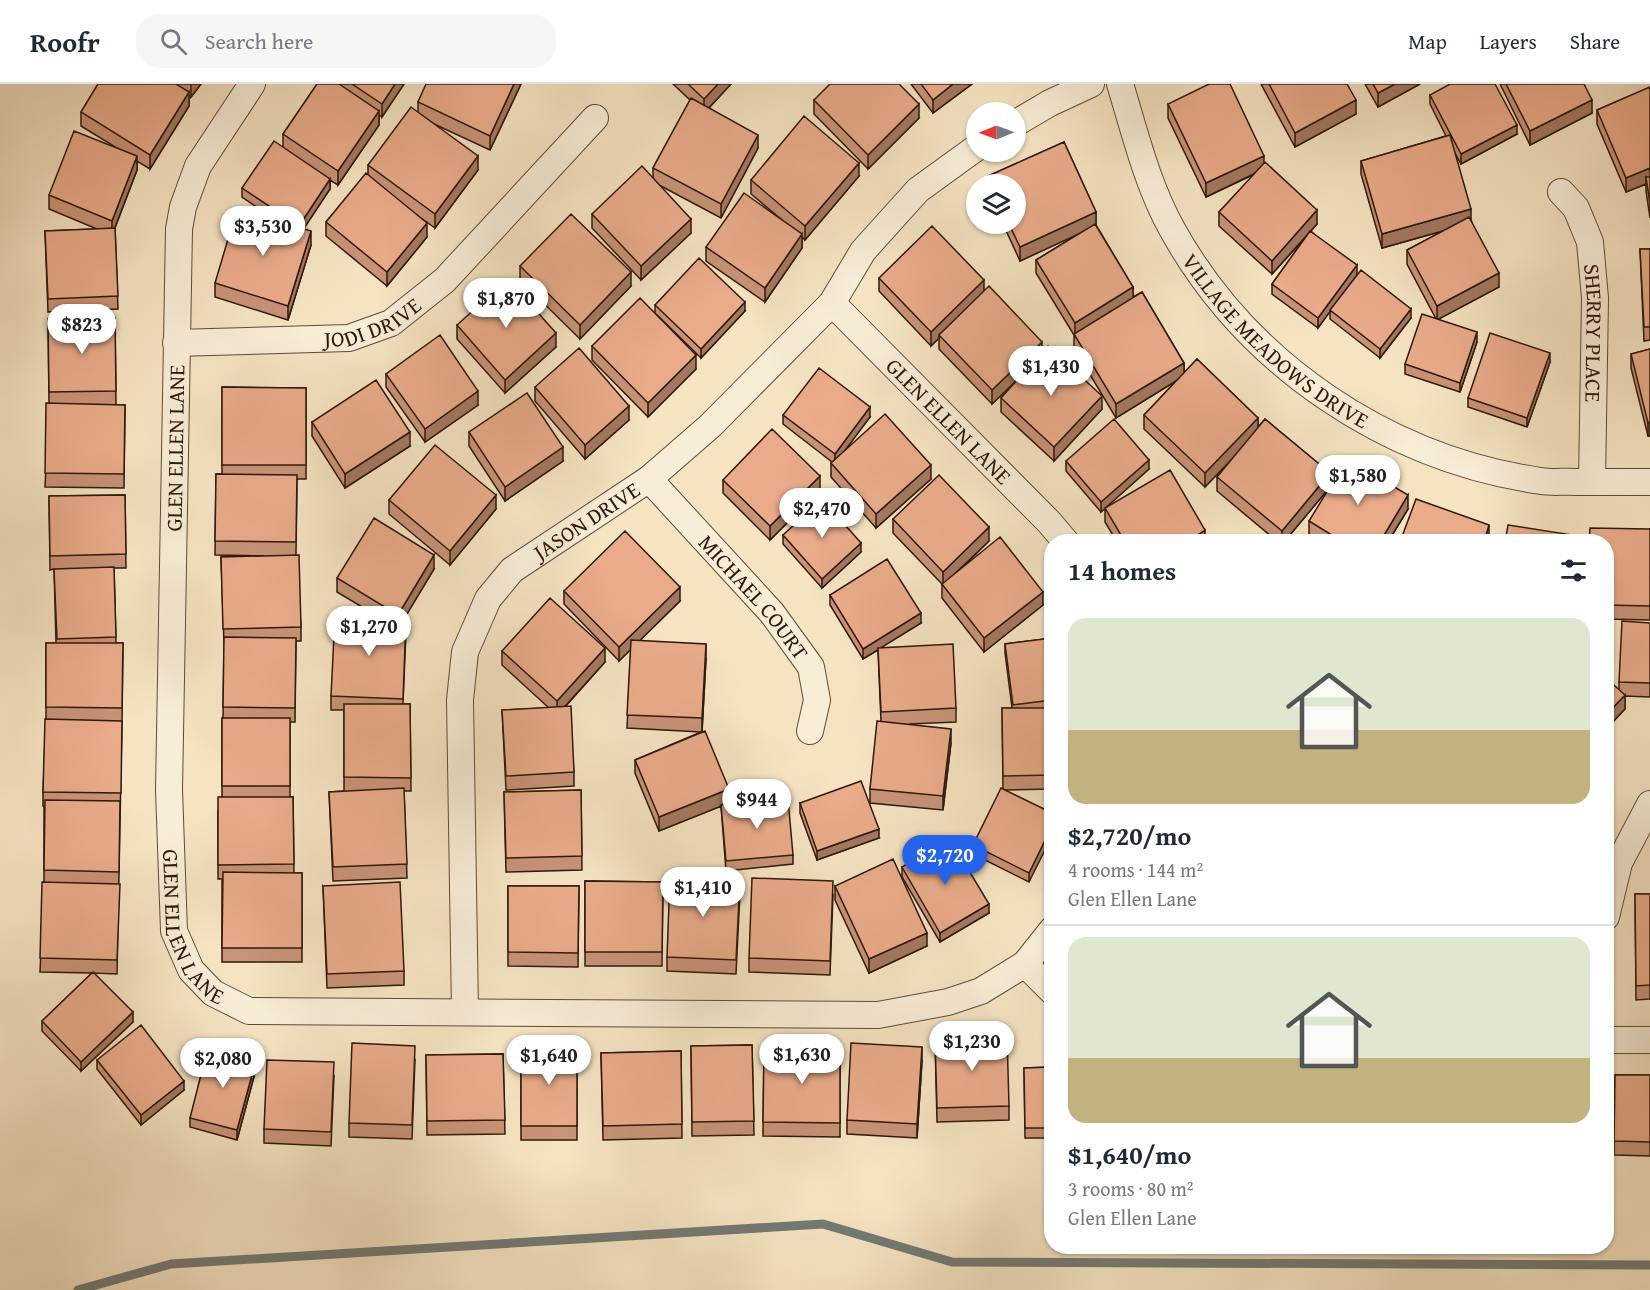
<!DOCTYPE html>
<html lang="en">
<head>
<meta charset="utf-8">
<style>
  body { margin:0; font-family:"Gentium Book Plus",serif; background:#f6f6f7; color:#1f2937; height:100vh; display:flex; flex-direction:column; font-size:22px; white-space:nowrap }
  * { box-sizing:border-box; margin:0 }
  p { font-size:20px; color:#747a83 }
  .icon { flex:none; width:33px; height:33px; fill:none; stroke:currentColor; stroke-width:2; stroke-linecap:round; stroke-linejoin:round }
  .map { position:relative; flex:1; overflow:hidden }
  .sheet { position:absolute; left:1044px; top:450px; width:570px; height:720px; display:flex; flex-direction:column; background:#fff; border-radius:24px; box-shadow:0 2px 4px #0004 }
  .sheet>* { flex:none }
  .needle { width:39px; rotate:269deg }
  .tools { position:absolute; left:966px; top:18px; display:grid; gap:12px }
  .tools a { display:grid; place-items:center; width:60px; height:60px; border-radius:50%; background:#fff; box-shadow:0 2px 4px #0004; font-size:30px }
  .price { position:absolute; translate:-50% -51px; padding:0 14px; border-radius:21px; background:#fff; color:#222; font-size:20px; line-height:39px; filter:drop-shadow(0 2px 3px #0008) }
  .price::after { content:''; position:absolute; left:50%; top:36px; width:18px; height:14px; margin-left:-9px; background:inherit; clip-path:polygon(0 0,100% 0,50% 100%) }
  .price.selected { background:#2563eb; color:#fff }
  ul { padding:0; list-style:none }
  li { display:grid; align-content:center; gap:12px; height:318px; padding:0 24px }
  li+li { border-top:2px solid #e0e1e3 }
  li span { display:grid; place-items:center; height:186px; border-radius:18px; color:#555 }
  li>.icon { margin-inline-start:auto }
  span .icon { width:108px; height:108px; fill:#fffc; stroke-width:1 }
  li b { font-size:26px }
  h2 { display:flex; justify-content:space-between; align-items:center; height:72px; padding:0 24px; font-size:26px }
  header { display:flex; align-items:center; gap:36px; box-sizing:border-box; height:84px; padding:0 30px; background:#fff; border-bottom:2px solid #e0e1e3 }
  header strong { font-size:28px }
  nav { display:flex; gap:33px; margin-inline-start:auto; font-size:21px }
  .search { width:420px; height:54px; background:#f6f6f7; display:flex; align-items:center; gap:15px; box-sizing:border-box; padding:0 21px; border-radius:24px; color:#747a83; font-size:22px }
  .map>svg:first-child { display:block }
</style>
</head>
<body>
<header>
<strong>Roofr</strong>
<div class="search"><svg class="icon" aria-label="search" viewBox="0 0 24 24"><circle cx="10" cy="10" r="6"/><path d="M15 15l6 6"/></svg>Search here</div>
<nav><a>Map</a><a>Layers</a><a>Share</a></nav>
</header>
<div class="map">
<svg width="1650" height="1206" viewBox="0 0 1650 1206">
  <rect width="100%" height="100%" fill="#f5e3c2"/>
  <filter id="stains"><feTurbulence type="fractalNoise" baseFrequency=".00333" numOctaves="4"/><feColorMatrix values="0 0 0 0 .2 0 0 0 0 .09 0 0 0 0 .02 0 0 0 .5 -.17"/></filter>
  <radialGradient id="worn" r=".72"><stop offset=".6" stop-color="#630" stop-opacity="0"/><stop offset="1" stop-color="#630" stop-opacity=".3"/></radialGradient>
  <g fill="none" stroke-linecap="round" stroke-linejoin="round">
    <path stroke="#737a74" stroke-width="9" d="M78 1206 171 1180 823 1140 952 1178 1650 1181"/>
    <g stroke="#614b37" stroke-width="28">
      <g id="minor">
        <path id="s1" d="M252 0 198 82 183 123 179 145 169 706 174 847 191 886 213 909 249 927 878 931 948 918 981 907 1025 880 1052 846"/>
        <path id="s2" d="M1120 0C1135 49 1147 100 1172 145 1247 281 1388 375 1541 397 1553 399 1565 397 1577 398 1602 398 1626 398 1650 398"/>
        <path d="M1016 39 1050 19 1091 0"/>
        <path id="s3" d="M1561 108 1576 124 1590 158 1595 214 1592 398"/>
        <path id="s4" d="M832 219 1049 438 1066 458"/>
        <path id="s5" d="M176 259 349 254 391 239 445 196 595 34"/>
        <path id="s6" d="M649 395 772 529 811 583 817 616 810 647"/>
        <path d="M1606 833 1619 779 1650 720"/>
        <path d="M1025 880 1052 907"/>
        <path id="s7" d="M465 927 460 616 465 568 488 515 512 486 649 395 710 342 832 219 863 167 918 106 976 64"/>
        <path d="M1606 956H1650"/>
      </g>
    </g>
    <use href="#minor" stroke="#f8edd7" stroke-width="26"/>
  </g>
  <path fill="#c89377" stroke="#301809" stroke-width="1.5" d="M98 0H201L191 13 189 12V22L150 85 137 77V86L115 144 118 225 48 228 45 147 97 145 49 125V111L117 64 81 42V28Z
    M317 0H404L382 33 379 31V41L338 101 330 96V105L303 145 311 161 288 236 215 213V199L277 137 242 113V104L283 64V50Z
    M521 0 490 66 434 40 478 86 435 144 414 129 427 153 387 202 326 152V138L368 90V81L418 28V18Z
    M673 0H731L709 24 758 64 721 134 659 101 691 149 641 196 592 144V130L653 95V84L690 16Z
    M911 0H972L933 29Z
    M1261 0H1347L1356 30 1295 63Z
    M1365 0H1420L1378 23Z
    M1500 0H1584L1592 29 1530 61Z
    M1650 3V134L1646 107V100L1626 108 1597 40V26Z
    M1430 11 1517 50 1461 80 1455 69 1471 136 1499 203 1438 235 1477 258 1460 308 1405 290V280L1436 235 1407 180V166L1443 147 1382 164 1361 90V77L1446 52 1430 20Z
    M814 16 919 34 868 85 814 30Z
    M1168 20 1264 80 1317 140 1311 147 1357 191 1411 234 1380 274 1330 235V227L1318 244 1272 210V200L1305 154 1272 190 1219 142V128L1255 90 1206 113 1168 34Z
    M1064 58 1096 128V141L1133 203V213L1142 208 1184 279V289L1197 275 1258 334V343L1265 335 1330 389V403L1284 458H1278L1217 407V393L1228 379 1205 403 1144 345V331L1176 297 1116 334 1074 264V251L1036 189V176L1080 149 1020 177 1003 140H1016V100H988V92Z
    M859 92 805 156 802 153V164L765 218 706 177V163L781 135 751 110V96Z
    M1640 165H1650V256L1644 257Z
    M520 182 631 202 580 255 520 196Z
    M879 194 984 207 1042 268 1102 325 1054 377 1001 328V314L1017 296 992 320 939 265V254L931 262 879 207Z
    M655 221 745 227 701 274 656 230 696 285 648 333 592 276V262L655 230Z
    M115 234 116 321H125L124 404 45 403 49 319 48 235Z
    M457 241 556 263 505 309 457 255Z
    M1650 265V352H1648L1631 284V270Z
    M1550 278 1527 343 1468 323V314Z
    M386 290 478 321 425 358 386 303Z
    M222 303 306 304V395H297L296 471 301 543V557H296L295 638H290V713H293L294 789H302V878H222V795H218V727L222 713V634H223L224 559 221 473 264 472 215 471 216 390H222Z
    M535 303 629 336 585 375 535 317Z
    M783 331 870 333 843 368 931 395 876 444 831 393V379L832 378 783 340Z
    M312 338 410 362 345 404 312 352Z
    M469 348 563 377 505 417 469 362Z
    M1066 377 1149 385 1106 423 1205 458H1117L1105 438V424L1101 428 1066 387Z
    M723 396 820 406 770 456 723 409Z
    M125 411 126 484H114L116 559H123L122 638 117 890 94 889 133 938 81 987 42 947V937L92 889 40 888 44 798V722H43V708L46 635V559H56L54 485 50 486 49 412Z
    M389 416 496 425 450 481 389 430Z
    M1408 425 1388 458H1320L1309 451V437Z
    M893 435 989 457 960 486 1043 521 984 568 942 514V500L893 449Z
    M1650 445V536L1606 535V458Z
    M783 451 861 468 822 504 783 460Z
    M434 485 404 534 406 548 403 620H410L411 707H404L407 794 333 797 329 708 344 707V626H331V612L379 533 337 508V494Z
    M564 507 680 517 640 556 706 574 702 648 729 719 723 721 793 771V780L726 787 721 722 659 747 635 689V676L701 648 627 644 631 565 619 577 564 520Z
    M830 511 921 539 881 563 956 624V638L909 640 951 659 943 726 870 719V705L881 637 878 566 863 575 830 521Z
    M1650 539V613L1625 612V625L1606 645V594L1619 606V598Z
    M1052 554V705L1004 706 1052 729 1029 798 973 770V761L1003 705 1002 624H1012L1005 569V560Z
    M502 567 605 578 565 623 574 688V702L506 706 502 626 549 624 502 581Z
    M581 706 582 786 506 788 504 708Z
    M800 719 879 754 817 776 800 729Z
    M902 783 989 829 940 858 902 793Z
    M585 797 663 798 662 882H585Z
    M323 802 404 887V901L327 904Z
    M508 802H579L578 883 508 882Z
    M835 802 927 862 869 889 835 816Z
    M740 809 736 890 667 887V873Z
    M1635 810H1650V915L1636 916Z
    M833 811 830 891 749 888V874Z
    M935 954 1009 1022V1036L937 1038Z
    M752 961 754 1051 692 1052 691 962Z
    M521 962H577V1056H521Z
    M764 963 840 965V1053L763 1052Z
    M681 967 682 1054 603 1056 601 969Z
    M503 970 505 1050 427 1051 426 971Z
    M97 976 184 1006 141 1041 97 985Z
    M415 976 412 1055 349 1053V1039Z
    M922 977 917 1054 847 1050V1036Z
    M1052 983V1054H1025L1024 984Z
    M256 985 237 1056 190 1043V1034Z
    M1615 991H1650V1072L1614 1071Z
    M334 992 331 1062 264 1059V1045Z"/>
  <path fill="#a37861" stroke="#301809" stroke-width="1.5" d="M191 0H201L191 13Z
    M395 0H404L382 33V20Z
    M514 0H521L490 66V52Z
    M718 0H731L704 29V15Z
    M953 0H972L933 29V16Z
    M1395 0H1420L1378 23V9Z
    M189 8V22L150 85V71Z
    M1356 16V30L1295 63V49Z
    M1592 16V29L1530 61V47Z
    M919 20V34L868 85V71Z
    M379 27V41L338 101V87Z
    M1517 41V50L1461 80V70Z
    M758 51V64L721 134V120Z
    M137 72V86L112 151V137Z
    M478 72V86L435 144V130Z
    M1264 72V85L1206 113V99Z
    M859 79V92L805 156V142Z
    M1650 84V98L1646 93V100L1626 108V94Z
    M330 95V105L299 152V142Z
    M1471 125V139L1382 164V150Z
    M1317 126V140L1272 190V177Z
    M1096 128V142L1020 177V163Z
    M691 135V149L641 196V182Z
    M427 139V153L387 202V188Z
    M311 147V161L288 236V222Z
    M802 150V164L765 218V204Z
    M1357 181V191L1318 244V234Z
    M631 188V202L580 255V241Z
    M1499 189V203L1437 236V222Z
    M984 196V210L939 251V254L931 262V248Z
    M1133 203V217L1075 253V239Z
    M745 218V227L701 274V265Z
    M1411 225V234L1380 274V265Z
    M1477 248V258L1460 308V299Z
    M556 249V263L505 309V296Z
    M1042 258V272L992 320V306Z
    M1550 269V278L1527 343V334Z
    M696 271V285L648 333V319Z
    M1184 279V292L1116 334V320Z
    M478 307V321L425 358V345Z
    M1102 312V325L1054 377V363Z
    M629 322V336L585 375V361Z
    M870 323V333L835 380V370Z
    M1258 334V348L1205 403V389Z
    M1650 338V352H1648V339Z
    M410 348V362L345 404V390Z
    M563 363V377L505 417V403Z
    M1149 376V385L1101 428V418Z
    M931 381V395L876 444V430Z
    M1330 389V403L1284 458H1282V447Z
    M820 392V406L770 456V442Z
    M496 411V425L450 481V467Z
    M1408 411V425L1388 458H1380Z
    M1489 441V455L1488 458H1484Z
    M989 443V457L943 501V488Z
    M1205 446V458H1187Z
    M861 459V468L822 504V495Z
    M434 471V485L398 545V531Z
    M680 503V517L619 577V563Z
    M1043 508V521L984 568V554Z
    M921 529V539L863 575V565Z
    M706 560V574L702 648V634Z
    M605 564V578L557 631V617Z
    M1625 611V625L1606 645V631Z
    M951 645V659L943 726V712Z
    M729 705V719L659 747V733Z
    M1052 742V752L1029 798V789Z
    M879 745V754L817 776V767Z
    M989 820V829L940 858V849Z
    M927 849V862L869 889V875Z
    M133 928V938L81 987V978Z
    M922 963V977L917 1054V1040Z
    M256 976V985L237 1056V1046Z
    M184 997V1006L141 1041V1031Z"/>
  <path fill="#e9ab8a" stroke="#301809" stroke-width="1.5" d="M98 0H176L189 8 150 71 81 28Z
    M317 0H339L379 27 338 87 283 50Z
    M352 0H395L382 20Z
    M426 0H514L490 52 418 18Z
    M688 0H718L704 15Z
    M830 0H899L919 20 868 71 814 16Z
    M921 0H953L933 16Z
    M1209 0H1230L1264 72 1206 99 1168 20Z
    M1269 0H1347L1356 16 1295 49Z
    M1373 0H1395L1378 9Z
    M1450 0H1495L1517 41 1461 70 1430 11Z
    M1506 0H1584L1592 16 1530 47Z
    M1650 3V84L1626 94 1597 26Z
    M691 14 758 51 721 120 653 84Z
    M411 23 478 72 435 130 368 81Z
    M804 32 859 79 805 142 751 96Z
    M74 47 137 72 112 137 49 111Z
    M1450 51 1471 125 1382 150 1361 77Z
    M274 57 330 95 299 142 242 104Z
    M1064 58 1096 128 1020 163 1009 140H1016V100H992L988 92Z
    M1265 78 1317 126 1272 177 1219 128Z
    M642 82 691 135 641 182 592 130Z
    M366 89 427 139 387 188 326 138Z
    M1646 93H1650V120Z
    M744 109 802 150 765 204 706 163Z
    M237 125 311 147 288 222 215 199Z
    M571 130 631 188 580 241 520 182Z
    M1469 133 1499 189 1437 222 1407 166Z
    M1095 140 1133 203 1075 239 1036 176Z
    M932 142 984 196 931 248 879 194Z
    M115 144 118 212 48 215 45 147Z
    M1310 147 1357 181 1318 234 1272 200Z
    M1640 165H1650V243H1644Z
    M699 174 745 218 701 265 655 221Z
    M1361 186 1411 225 1380 265 1330 226Z
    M508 195 556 249 505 296 457 241Z
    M989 202 1042 258 992 306 939 251Z
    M1142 208 1184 279 1116 320 1074 250Z
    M640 214 696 271 648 319 592 262Z
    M1422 230 1477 248 1460 299 1405 280Z
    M115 234 116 307 49 308 48 235Z
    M1490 249 1550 269 1527 334 1468 314Z
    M440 251 478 307 425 345 386 290Z
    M1048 262 1102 312 1054 363 1001 314Z
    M579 264 629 322 585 361 535 303Z
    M1650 265V338L1648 339 1631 270Z
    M1197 275 1258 334 1205 389 1144 331Z
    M819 284 870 323 835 370 783 331Z
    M376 296 410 348 345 390 312 338Z
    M222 303 306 304V381H222Z
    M527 309 563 363 505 403 469 348Z
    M46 319 125 321 124 390 45 389Z
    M885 330 931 381 876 430 831 379Z
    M1114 335 1149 376 1101 418 1066 377Z
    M1265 335 1330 389 1282 447 1217 393Z
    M772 345 820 392 770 442 723 396Z
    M435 361 496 411 450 467 389 416Z
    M1347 375 1408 411 1380 458H1343L1309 437Z
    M1170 386 1205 446 1187 458H1125L1105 424Z
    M216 390 297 391 296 458 215 457Z
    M939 391 989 443 943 488 893 435Z
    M125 411 126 470 50 472 49 412Z
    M822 415 861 459 822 495 783 451Z
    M1416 415 1489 441 1484 458H1400Z
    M374 434 434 471 398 531 337 494Z
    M1508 441 1579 452 1578 458H1505Z
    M1590 444 1650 445V522L1606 521V458H1589Z
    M625 447 680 503 619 563 564 507Z
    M1000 453 1043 508 984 554 942 500Z
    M299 471 301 543 223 545 221 473Z
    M887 475 921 529 863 565 830 511Z
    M114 483 116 553 57 555 54 485Z
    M550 514 605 564 557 617 502 567Z
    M335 531 406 534 403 615 331 612Z
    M1622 537 1650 539V599L1619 598Z
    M224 553 296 554 295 624 223 623Z
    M1052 554V616L1013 621 1005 560Z
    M631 556 706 560 702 634 627 631Z
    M46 559H123L122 624 46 623Z
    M953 560 956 624 881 628 878 564Z
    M1606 594 1625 611 1606 631Z
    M344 620H410L411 694 344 693Z
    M571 622 574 688 506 692 502 626Z
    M1002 624H1052V691L1003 692Z
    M222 634H290V702H222Z
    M45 635 122 637 121 709 43 708Z
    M877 637 951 645 943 712 870 705Z
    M705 647 729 705 659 733 635 676Z
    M861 697 879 745 817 767 800 719Z
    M404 704 407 780 333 783 329 708Z
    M1001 704 1052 729V742L1029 789 973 761Z
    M581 706 582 772 506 774 504 708Z
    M218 713H293L294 780 218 781Z
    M788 715 793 771 726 777 721 721Z
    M45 716 120 717 119 788 44 786Z
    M950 755 989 820 940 849 902 783Z
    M893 775 927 849 869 875 835 802Z
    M223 788 302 789V864H222Z
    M670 793 740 795 736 876 667 873Z
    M752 794 833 797 830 877 749 874Z
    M585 797 663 798 662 868H585Z
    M42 798 120 800 117 876 40 874Z
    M400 798 404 887 327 890 323 802Z
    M508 802H579L578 869 508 868Z
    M1635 810H1650V901L1636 902Z
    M93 888 133 928 81 978 42 937Z
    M141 941 184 997 141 1031 97 976Z
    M1007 951 1009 1022 937 1024 935 954Z
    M352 959 415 962 412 1041 349 1039Z
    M851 959 922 963 917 1040 847 1036Z
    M752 961 754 1037 692 1038 691 962Z
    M521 962H577V1042H521Z
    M208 963 256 976 237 1046 190 1034Z
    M764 963 840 965V1039L763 1038Z
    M681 967 682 1040 603 1042 601 969Z
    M503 970 505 1036 427 1037 426 971Z
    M267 976 334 978 331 1048 264 1045Z
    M1052 983V1044H1025L1024 984Z
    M1615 991H1650V1058L1614 1057Z"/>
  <g text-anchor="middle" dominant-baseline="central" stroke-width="4.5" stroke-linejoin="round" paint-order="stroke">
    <g font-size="22" fill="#301809" stroke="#f8edd7">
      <text stroke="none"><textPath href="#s5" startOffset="200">JODI DRIVE</textPath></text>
      <text stroke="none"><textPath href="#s3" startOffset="150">SHERRY PLACE</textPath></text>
      <text stroke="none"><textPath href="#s2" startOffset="309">VILLAGE MEADOWS DRIVE</textPath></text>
      <text stroke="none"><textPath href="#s4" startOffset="166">GLEN ELLEN LANE</textPath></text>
      <text transform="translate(175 364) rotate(-89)">GLEN ELLEN LANE</text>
      <text stroke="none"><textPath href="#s7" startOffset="544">JASON DRIVE</textPath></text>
      <text stroke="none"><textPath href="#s6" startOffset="158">MICHAEL COURT</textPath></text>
      <text stroke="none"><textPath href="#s1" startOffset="868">GLEN ELLEN LANE</textPath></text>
    </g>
  </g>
  <rect width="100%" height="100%" filter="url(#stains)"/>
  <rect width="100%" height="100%" fill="url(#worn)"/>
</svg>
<div class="tools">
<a><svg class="needle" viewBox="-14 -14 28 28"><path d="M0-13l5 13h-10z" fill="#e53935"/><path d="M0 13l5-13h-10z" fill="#747a83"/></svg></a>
<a><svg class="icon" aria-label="layers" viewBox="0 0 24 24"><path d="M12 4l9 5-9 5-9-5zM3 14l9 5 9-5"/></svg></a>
</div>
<b class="price" style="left:263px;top:173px">$3,530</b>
<b class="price" style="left:506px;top:245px">$1,870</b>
<b class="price" style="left:82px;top:271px">$823</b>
<b class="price" style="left:1051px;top:313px">$1,430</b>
<b class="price" style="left:1358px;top:422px">$1,580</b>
<b class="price" style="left:822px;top:455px">$2,470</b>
<b class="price" style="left:369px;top:573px">$1,270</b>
<b class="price" style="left:757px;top:746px">$944</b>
<b class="price selected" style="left:945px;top:802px">$2,720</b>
<b class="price" style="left:703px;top:834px">$1,410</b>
<b class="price" style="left:972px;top:988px">$1,230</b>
<b class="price" style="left:802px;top:1001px">$1,630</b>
<b class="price" style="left:549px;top:1002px">$1,640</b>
<b class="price" style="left:223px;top:1005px">$2,080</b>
<section class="sheet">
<h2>14 homes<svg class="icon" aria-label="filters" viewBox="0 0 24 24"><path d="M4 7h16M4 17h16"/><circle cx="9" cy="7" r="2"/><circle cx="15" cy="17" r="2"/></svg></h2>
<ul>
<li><span style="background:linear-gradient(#dfe7d0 60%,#c2b280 0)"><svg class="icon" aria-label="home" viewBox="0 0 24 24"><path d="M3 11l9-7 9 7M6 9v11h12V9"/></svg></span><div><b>$2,720/mo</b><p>4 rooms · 144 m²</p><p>Glen Ellen Lane</p></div></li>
<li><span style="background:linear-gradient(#dfe7d0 65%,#c2b280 0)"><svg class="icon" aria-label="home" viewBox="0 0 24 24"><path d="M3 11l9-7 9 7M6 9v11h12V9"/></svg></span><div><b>$1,640/mo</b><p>3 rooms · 80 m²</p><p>Glen Ellen Lane</p></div></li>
</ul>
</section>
</div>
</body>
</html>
